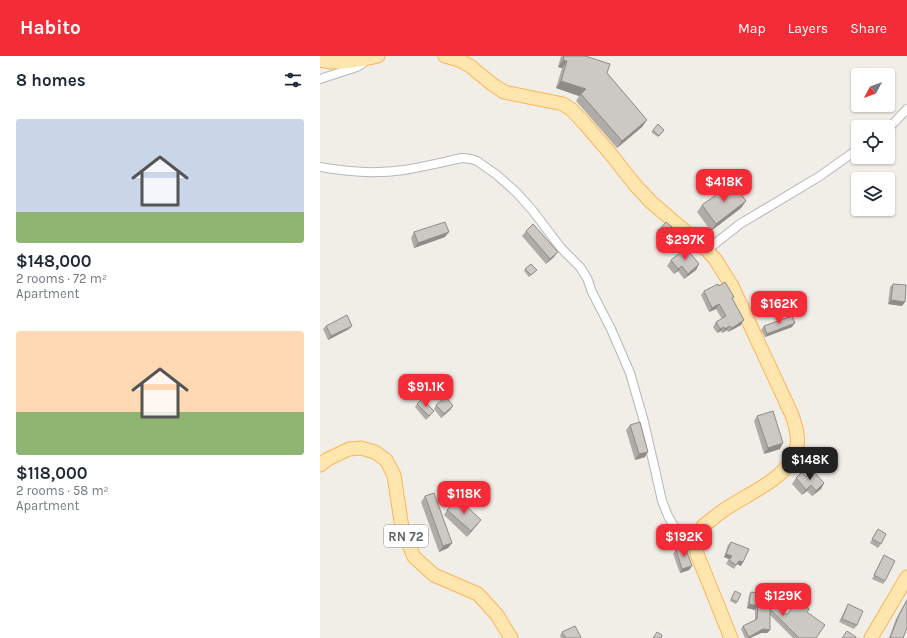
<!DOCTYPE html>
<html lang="en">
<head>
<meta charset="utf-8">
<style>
  body { margin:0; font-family:Karla,sans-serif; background:#f6f6f7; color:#1f2937; height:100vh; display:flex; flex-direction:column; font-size:15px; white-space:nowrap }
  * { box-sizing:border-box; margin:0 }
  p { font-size:13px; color:#747a83 }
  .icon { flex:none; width:22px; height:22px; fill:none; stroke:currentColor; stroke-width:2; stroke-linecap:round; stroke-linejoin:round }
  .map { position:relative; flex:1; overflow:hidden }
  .side { display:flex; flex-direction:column; background:#fff; width:320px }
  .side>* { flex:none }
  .needle { width:26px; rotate:229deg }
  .tools { position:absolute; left:531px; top:12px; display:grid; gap:8px }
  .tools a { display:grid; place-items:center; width:44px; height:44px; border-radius:4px; background:#fff; box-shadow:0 1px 3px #0004; font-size:20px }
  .price { position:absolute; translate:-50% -34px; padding:0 9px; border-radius:8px; background:#f32c38; color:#fff; font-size:13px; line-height:26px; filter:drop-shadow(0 1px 2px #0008) }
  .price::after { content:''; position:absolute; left:50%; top:24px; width:12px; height:9px; margin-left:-6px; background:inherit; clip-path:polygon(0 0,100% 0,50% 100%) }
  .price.on { background:#222; color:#fff }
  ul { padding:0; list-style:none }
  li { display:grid; align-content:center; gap:8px; height:212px; padding:0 16px }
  li span { display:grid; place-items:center; height:124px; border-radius:4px; color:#555 }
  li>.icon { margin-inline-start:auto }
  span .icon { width:72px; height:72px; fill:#fffc; stroke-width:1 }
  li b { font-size:17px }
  h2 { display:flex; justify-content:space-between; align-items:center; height:48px; padding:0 16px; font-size:17px }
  header { display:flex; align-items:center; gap:24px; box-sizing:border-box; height:56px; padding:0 20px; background:#f32c38; color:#fff }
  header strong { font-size:19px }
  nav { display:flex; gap:22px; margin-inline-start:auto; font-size:14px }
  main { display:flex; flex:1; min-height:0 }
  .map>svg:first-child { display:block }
</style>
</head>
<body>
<header>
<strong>Habito</strong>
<nav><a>Map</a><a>Layers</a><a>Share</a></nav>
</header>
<main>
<section class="side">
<h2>8 homes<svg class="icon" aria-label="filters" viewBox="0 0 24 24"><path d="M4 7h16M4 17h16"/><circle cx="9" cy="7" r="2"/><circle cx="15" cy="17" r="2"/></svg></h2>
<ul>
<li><span style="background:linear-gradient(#c9d6e8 75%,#8fb573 0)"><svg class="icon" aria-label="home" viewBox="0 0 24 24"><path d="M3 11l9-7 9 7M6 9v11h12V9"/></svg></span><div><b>$148,000</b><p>2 rooms · 72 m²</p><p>Apartment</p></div></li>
<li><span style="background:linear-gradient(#ffd9b3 65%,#8fb573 0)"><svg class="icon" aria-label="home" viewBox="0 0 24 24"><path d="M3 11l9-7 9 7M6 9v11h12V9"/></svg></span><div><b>$118,000</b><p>2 rooms · 58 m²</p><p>Apartment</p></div></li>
</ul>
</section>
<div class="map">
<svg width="587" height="582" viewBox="0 0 587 582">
  <rect width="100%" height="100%" fill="#f1ede7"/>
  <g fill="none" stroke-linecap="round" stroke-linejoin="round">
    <g stroke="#b4b8bc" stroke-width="10">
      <path id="minor" d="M0 23 37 11 42 8 45 4
        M568 73 587 53
        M0 111C27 116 56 118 84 114 103 111 123 106 142 102L151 103 157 105 177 119 197 137 213 155 241 192 260 211 267 222 272 236 291 273 310 317 323 362 336 418 342 445 348 460 362 484 368 488 376 490
        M387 194 420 168 500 120 538 93"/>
    </g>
    <g stroke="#f9b558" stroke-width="15">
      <path id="primary" d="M125 0 139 4 150 10 172 28 184 36 243 48 252 54 265 68 290 97 315 129 331 146 387 194 395 203 412 230 472 359C475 369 479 379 477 390 470 427 416 440 391 464 386 467 381 472 378 477 375 484 376 491 377 498L411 582
        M0 4C19 9 39 4 58 0
        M0 409 8 403 29 393 41 392 55 396 66 404 74 419 82 472 94 501 114 519 158 538 177 559 191 582
        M551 582 587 521"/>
    </g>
    <use href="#minor" stroke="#fff" stroke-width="8"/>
    <use href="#primary" stroke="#ffe6ae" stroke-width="13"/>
  </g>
  <path fill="#afaca8" d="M241 0H265L287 17 327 64 322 71 297 92 256 45 259 40 236 32 242 12 238 11Z
    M333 74 343 76 338 81 331 76Z
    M426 145 421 152 391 175 377 156 382 149Z
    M339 174 357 175 348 187 336 178Z
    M206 175 234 201 226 208 202 180Z
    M94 176 125 181 94 192 91 182Z
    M351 204 379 208 376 214 364 223 358 215 354 218 347 210Z
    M205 213 217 214 209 221 204 215Z
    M573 228 582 250 568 248 570 231Z
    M399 230 414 241 412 243 421 269 408 276 407 274 402 277 401 275 397 277 393 271 396 266 402 263 396 253 389 256 381 239 384 235Z
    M439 241 459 242 456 245 439 251 437 245Z
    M6 270 29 273 8 284 3 273Z
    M444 270 472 271 445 281 441 274Z
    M97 348 111 359 106 364 95 351Z
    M116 349 133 350 130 354 121 362 114 353Z
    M437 360 460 393 444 398 434 365Z
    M310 369 325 401 315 404 306 374Z
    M486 421 504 427 501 433 492 440 487 435 482 439 472 428 476 422Z
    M105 440 132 487 128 492 119 496 101 446Z
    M127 454 157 469 147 481 124 459Z
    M558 473 561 488 558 492 550 487Z
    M411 486 421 510 417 508 414 513 406 508 409 503 404 501 408 489Z
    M356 494 372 510 369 514 360 517 353 498Z
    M564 499 565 525 563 528 552 523Z
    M415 535 417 546 416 548 410 545Z
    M431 536 444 538 445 536 457 549 467 559 487 556 496 582H473L450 559V574L447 577H441L430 582H425L421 573 423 570 435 564V554L427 552 429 539Z
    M587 543V572L583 582H569L576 563Z
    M528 548 537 569 534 573 519 566Z
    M242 576 261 581V582H241L240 580Z"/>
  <path fill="#8f8c88" d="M243 4 247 5 242 12 238 11Z
    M241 25 266 33 259 40 236 32Z
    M327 64 322 71 297 92 302 85Z
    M426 145 421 152 391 175 396 168Z
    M129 176 125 181 94 192 98 187Z
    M238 196 234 201 226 208 230 203Z
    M379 208 376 214 364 223 368 218Z
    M362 210 358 215 354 218 358 213Z
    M459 242 456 245 439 251 441 248Z
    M571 244 585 246 582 250 568 248Z
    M399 248 396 253 389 256 392 252Z
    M424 264 421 269 408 276 412 272Z
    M475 267 472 271 445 281 447 278Z
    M32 270 29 273 8 284 11 280Z
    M410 270 407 274 402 277 405 273Z
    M404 271 401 275 397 277 400 273Z
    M133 350 130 354 121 362 124 358Z
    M463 387 460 393 444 398 448 392Z
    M328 396 325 401 315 404 319 398Z
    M504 427 501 433 492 440 496 435Z
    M491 429 487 435 482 439 486 434Z
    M161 464 157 469 147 481 151 475Z
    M132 487 128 492 119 496 123 490Z
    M406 498 412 500 409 503 404 501Z
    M419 505 423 506 421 510 417 508Z
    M372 510 369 514 360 517 362 513Z
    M429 548 438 550 435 554 427 552Z
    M443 573 450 574 447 577H441L430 582H428L429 581Z"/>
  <path fill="#ccc8c3" stroke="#8f8c88" d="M244 0H265L290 8 287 17 327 64 302 85 261 38 266 33 241 25 247 5 243 4Z
    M338 68 344 74 339 80 333 74Z
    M413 127 426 145 396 168 382 149Z
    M125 166 129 176 98 187 94 176Z
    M346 166 357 175 350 184 339 174Z
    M213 168 238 196 230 203 206 175Z
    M366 192 379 208 368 218 362 210 358 213 351 204Z
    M211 208 217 214 211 219 205 213Z
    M405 226 414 241 412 242 424 264 412 272 410 270 405 273 404 271 400 273 396 266 406 260 399 248 392 252 384 235 398 228 399 230Z
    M573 228 586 229 585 246 571 244Z
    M457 236 459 242 441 248 439 241Z
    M27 259 32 270 11 280 6 270Z
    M472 260 475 267 447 278 444 270Z
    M126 341 133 350 124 358 116 349Z
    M102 343 114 355 109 360 97 348Z
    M453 355 463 387 448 392 437 360Z
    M320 366 328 396 319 398 310 369Z
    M493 415 504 427 496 435 491 429 486 434 476 422 482 416 486 421Z
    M114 437 132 487 123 490 105 440Z
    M138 442 161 464 151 475 127 454Z
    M558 473 566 478 561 488 552 483Z
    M411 486 429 493 423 506 419 505 416 509 409 504 412 500 406 498Z
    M365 491 372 510 362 513 356 494Z
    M564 499 575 505 565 525 554 519Z
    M415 535 421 538 417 546 411 543Z
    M431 536 445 538V536L458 538 457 549 467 559 477 545 489 553 487 556 505 569 496 582H479L450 553V574L443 573 429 581 423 570 437 563 438 550 429 548Z
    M587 544V572L583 582H570L579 559Z
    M528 548 543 555 537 569 522 563Z
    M255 570 261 581 260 582H246L242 576Z
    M527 575 536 581V582H522Z
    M337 576 342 579 341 582H333Z"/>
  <g text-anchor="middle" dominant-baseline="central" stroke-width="3" stroke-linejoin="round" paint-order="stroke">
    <rect fill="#fff" stroke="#8e9295" stroke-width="1" x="64" y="469" width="44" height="22" rx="3"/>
    <g font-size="13" font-weight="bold" fill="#5e6468">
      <text x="86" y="480">RN 72</text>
    </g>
  </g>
</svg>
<div class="tools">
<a><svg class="needle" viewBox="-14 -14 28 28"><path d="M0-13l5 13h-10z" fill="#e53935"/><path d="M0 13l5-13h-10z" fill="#747a83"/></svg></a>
<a><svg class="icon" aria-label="locate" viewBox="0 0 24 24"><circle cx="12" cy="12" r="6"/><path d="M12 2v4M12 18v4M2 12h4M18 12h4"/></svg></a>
<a><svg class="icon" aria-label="layers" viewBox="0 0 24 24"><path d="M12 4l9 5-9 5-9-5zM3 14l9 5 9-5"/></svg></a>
</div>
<b class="price" style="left:404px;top:147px">$418K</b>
<b class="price" style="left:365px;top:205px">$297K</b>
<b class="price" style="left:459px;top:269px">$162K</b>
<b class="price" style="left:106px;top:352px">$91.1K</b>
<b class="price on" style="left:490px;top:425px">$148K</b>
<b class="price" style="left:144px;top:459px">$118K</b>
<b class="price" style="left:364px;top:502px">$192K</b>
<b class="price" style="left:463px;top:561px">$129K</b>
</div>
</main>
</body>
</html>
